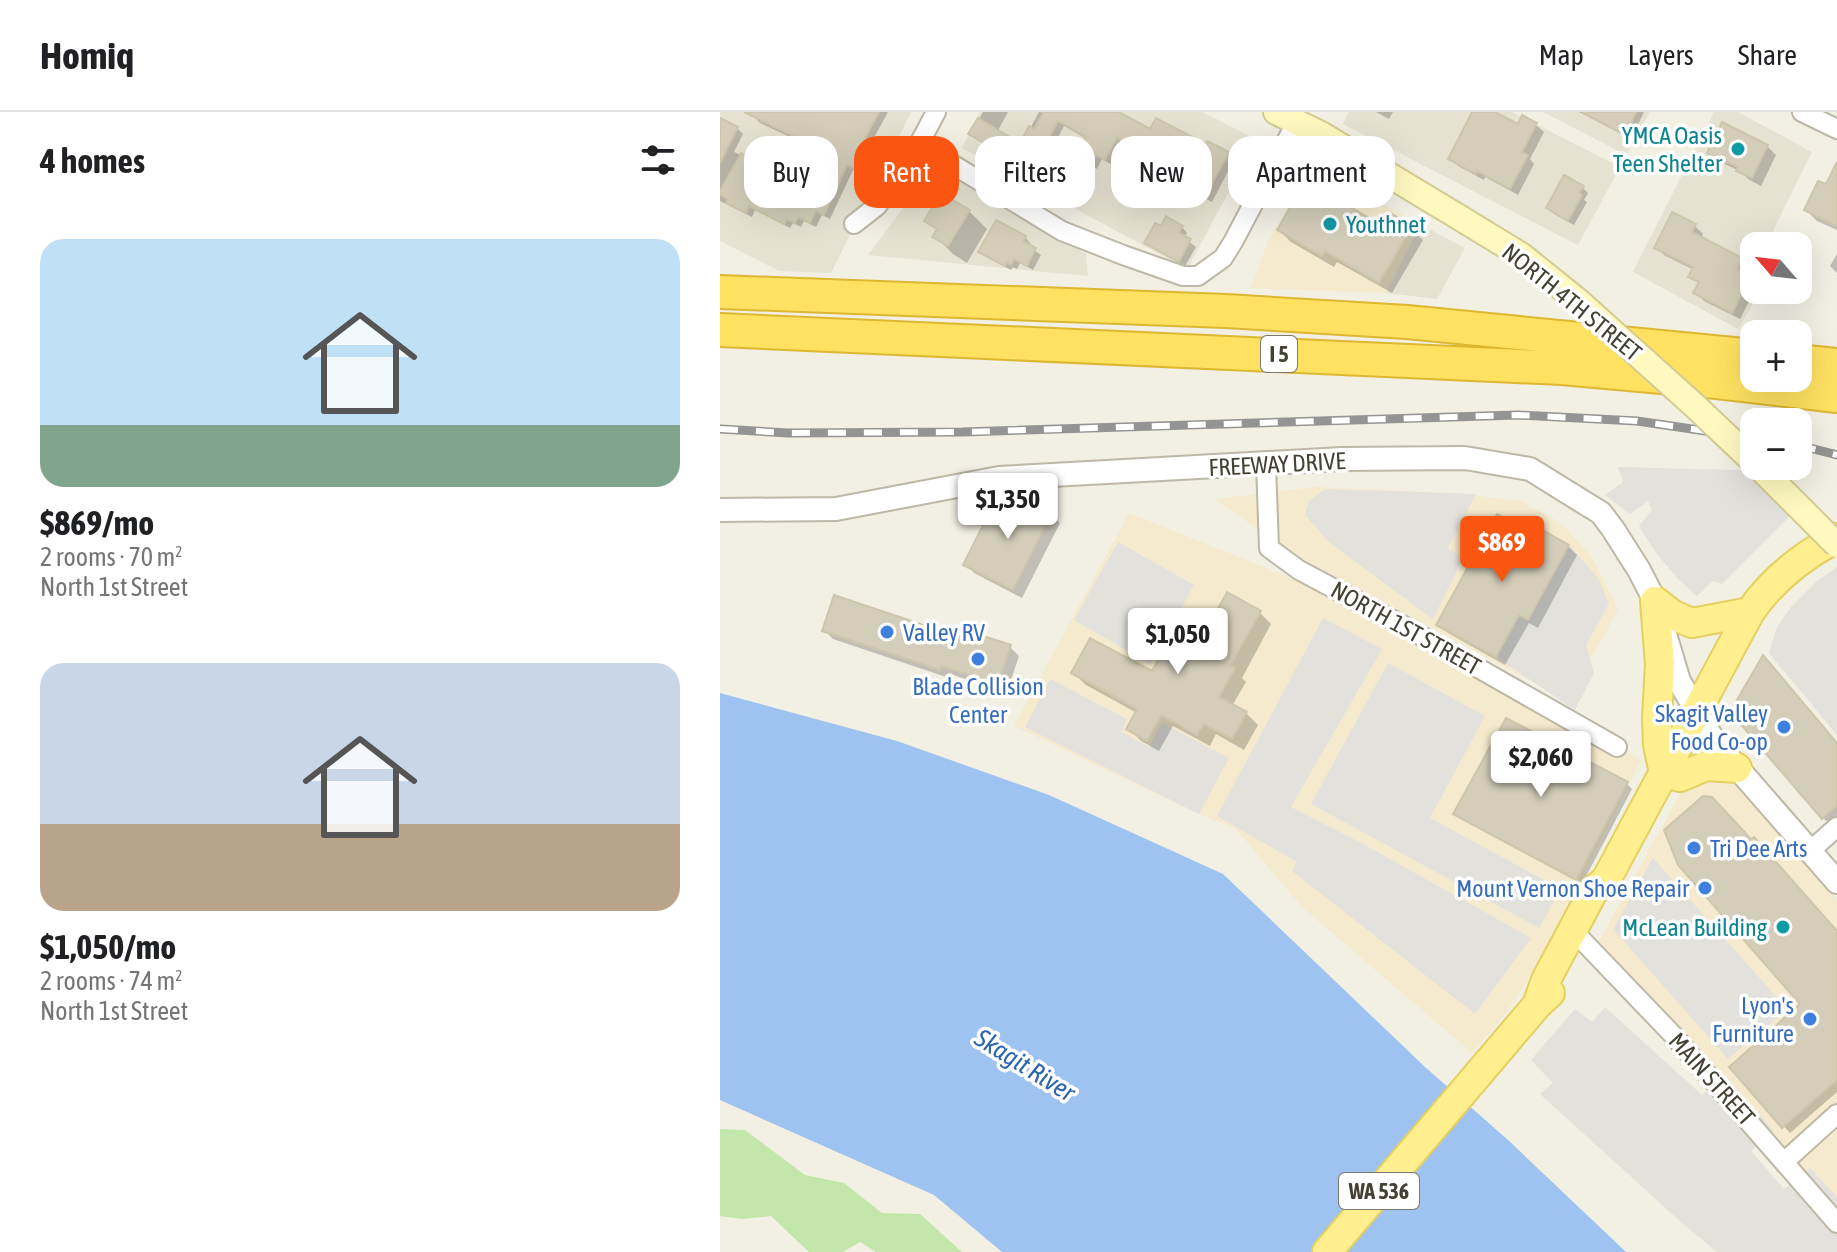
<!DOCTYPE html>
<html lang="en">
<head>
<meta charset="utf-8">
<style>
  body { margin:0; font-family:"Asap Condensed",sans-serif; background:#f2f2f2; color:#202124; height:100vh; display:flex; flex-direction:column; font-size:30px; white-space:nowrap }
  * { box-sizing:border-box; margin:0 }
  p { font-size:26px; color:#757577 }
  .icon { flex:none; width:44px; height:44px; fill:none; stroke:currentColor; stroke-width:2; stroke-linecap:round; stroke-linejoin:round }
  .map { position:relative; flex:1; overflow:hidden }
  .drawer { display:flex; flex-direction:column; background:#fff; width:720px }
  .drawer>* { flex:none }
  .guide { position:absolute; left:24px; top:24px; width:760px; height:72px; display:flex; gap:16px }
  .needle { width:52px; rotate:298deg }
  .fabs { position:absolute; left:1020px; top:120px; display:grid; gap:16px }
  .fabs a { display:grid; place-items:center; width:72px; height:72px; border-radius:16px; background:#fff; box-shadow:0 8px 32px #0002; font-size:40px }
  .price { position:absolute; translate:-50% -68px; padding:0 18px; border-radius:8px; background:#fff; color:#222; font-size:26px; line-height:52px; filter:drop-shadow(0 2px 4px #0008) }
  .price::after { content:''; position:absolute; left:50%; top:48px; width:24px; height:18px; margin-left:-12px; background:inherit; clip-path:polygon(0 0,100% 0,50% 100%) }
  .price.selected { background:#fb5611; color:#fff }
  ul { padding:0; list-style:none }
  li { display:grid; align-content:center; gap:16px; height:424px; padding:0 40px }
  li span { display:grid; place-items:center; height:248px; border-radius:24px; color:#555 }
  li>.icon { margin-inline-start:auto }
  span .icon { width:144px; height:144px; fill:#fffc; stroke-width:1 }
  li b { font-size:34px }
  h2 { display:flex; justify-content:space-between; align-items:center; height:96px; padding:0 40px; font-size:34px }
  .chip { padding:0 28px; border-radius:24px; background:#fff; box-shadow:0 8px 32px #0002; font-size:28px; line-height:72px }
  .chip.selected { background:#fb5611; color:#fff }
  header { display:flex; align-items:center; gap:48px; box-sizing:border-box; height:112px; padding:0 40px; background:#fff; border-bottom:2px solid #e0e0e0 }
  header strong { font-size:38px }
  nav { display:flex; gap:44px; margin-inline-start:auto; font-size:28px }
  main { display:flex; flex:1; min-height:0 }
  .map>svg:first-child { display:block }
</style>
</head>
<body>
<header>
<strong>Homiq</strong>
<nav><a>Map</a><a>Layers</a><a>Share</a></nav>
</header>
<main>
<section class="drawer">
<h2>4 homes<svg class="icon" aria-label="filters" viewBox="0 0 24 24"><path d="M4 7h16M4 17h16"/><circle cx="9" cy="7" r="2"/><circle cx="15" cy="17" r="2"/></svg></h2>
<ul>
<li><span style="background:linear-gradient(#bfe0f5 75%,#7fa58c 0)"><svg class="icon" aria-label="home" viewBox="0 0 24 24"><path d="M3 11l9-7 9 7M6 9v11h12V9"/></svg></span><div><b>$869/mo</b><p>2 rooms · 70 m²</p><p>North 1st Street</p></div></li>
<li><span style="background:linear-gradient(#c9d6e8 65%,#b9a48a 0)"><svg class="icon" aria-label="home" viewBox="0 0 24 24"><path d="M3 11l9-7 9 7M6 9v11h12V9"/></svg></span><div><b>$1,050/mo</b><p>2 rooms · 74 m²</p><p>North 1st Street</p></div></li>
</ul>
</section>
<div class="map">
<svg width="1117" height="1140" viewBox="0 0 1117 1140">
  <rect width="100%" height="100%" fill="#f2efe3"/>
  <path fill="#e6e2d1" d="M0 0H191L111 161 59 159 0 129Z
    M260 0H483L537 28 467 157 242 36Z
    M629 0H792L900 55 858 133 623 12Z
    M823 0H930L906 43Z
    M994 0H1018L1092 40 1048 129 1060 134H1034V178H1041L1018 217 913 160Z
    M215 54 366 142 368 164 148 143Z
    M700 112 745 136 717 187 666 181Z"/>
  <path fill="#f5eacd" d="M591 55 700 112 666 181 531 176 548 129Z
    M595 375 734 381 801 389 841 411 871 444 898 497 885 522 847 588 571 441 495 387Z
    M409 401 614 483 921 648 821 847 787 900 752 941 583 796 515 716 479 702 294 614Z
    M984 638 1117 788V1099L878 831Z"/>
  <path fill="#c3e7ab" d="M0 1017 25 1018 85 1063 124 1071 162 1101 200 1102 242 1140H156L140 1130 123 1140H89L51 1104 22 1107 0 1104Z"/>
  <path fill="#e2e1dc" d="M898 355 1052 359 1085 389 1002 472 992 469 977 484 959 468 946 453 934 438 919 414 932 398 928 389 910 402 885 383 903 370Z
    M605 377 756 382 728 436 743 447 713 507 610 431 585 403 589 389Z
    M398 430 474 473 430 552 354 508Z
    M849 433 878 466 889 491 866 533 874 561 855 598 776 545 799 503 809 508Z
    M1117 455V623L1049 541 1057 515 1071 495 1096 470Z
    M603 506 662 537 571 695 643 732 811 826 755 902 572 759 577 750 497 704Z
    M668 551 765 604 710 706 841 777 819 816 591 692Z
    M330 567 407 607 401 620 429 635 442 611 509 646 479 702 305 615Z
    M933 746 1067 897 1008 947 893 817Z
    M885 895 982 983 1005 963 1054 1019 1031 1039 1064 1077 1090 1056 1117 1085V1140H997L962 1111 820 982 833 971 811 948 855 897 872 910Z"/>
  <path fill="#9ec3f0" d="M0 581 177 629 329 683 503 762 705 955 788 1028 906 1140H282L214 1083 0 988Z"/>
  <path fill="#0003" d="M37 0H168L143 46 152 54 147 64 133 58 110 107 102 103 96 115 84 109 81 115 73 111 70 116 35 98 32 105 0 89V15L17 16 23 22 14 40 48 56 53 62 46 77 67 88 92 35 40 11 34 5Z
    M263 0H288L277 20 301 33 319 0H395L431 20 486 35 488 32 508 42 514 48 492 90 472 79 466 73 470 65 404 31 392 53 382 47 377 57 364 49 358 43 367 27 344 14 319 61 257 28 251 22Z
    M656 0H673L669 7Z
    M755 0H770L798 15 816 13 824 20 810 47 814 52 798 83 765 65 764 68 738 54 730 47Z
    M859 0H924L911 27Z
    M1047 34 1056 43 1041 74 1028 67 1020 59 998 49 989 40Z
    M611 69 623 81 618 90 663 116H690L703 128 672 181 617 150 614 155 571 130 559 118Z
    M1117 69V118L1097 109 1086 98 1107 75Z
    M862 75 868 81 864 88 867 90 854 113 834 102 828 96Z
    M249 99 267 117 247 151 233 142 215 124 218 119 207 108Z
    M975 114 983 122 980 127 1021 148 1029 156 1025 163 1034 170 1035 178 1020 207 984 189 976 181 980 173 971 164 974 158 944 143 936 135Z
    M462 115 467 121 464 126 476 135 465 154 432 136 427 130Z
    M305 125 310 131 308 134 321 143 313 158 300 151 297 157 293 155 291 158 266 145 261 140Z
    M1117 142V161L1110 154Z
    M331 403 340 411 302 486 254 461 246 452 275 413Z
    M812 423 848 434 857 443 818 516 809 511 785 553 728 521 719 513Z
    M539 500 551 512 522 566 526 570 512 594 526 601 538 613 524 638 496 622 490 634 453 614 439 639 421 629 409 617 417 601 366 573 353 561 432 562 478 538Z
    M104 518 237 526 290 535 299 544 287 580 230 562 229 566 113 527Z
    M1117 632V710L1112 714 1103 706Z
    M907 672 912 677 862 772 741 707 735 702Z
    M1031 730 1117 821V980L1070 1021 1011 955 1083 892Z"/>
  <path fill="#d3cdb9" stroke="#cec6ac" stroke-width="2" d="M24 0H159L137 41 147 46 140 60 127 53 104 103 96 99 90 111 78 105 75 111 67 107 64 112 29 94 26 101 6 91 8 87 0 83V79L21 41 49 55 40 72 66 85 89 39 88 38 91 33Z
    M321 0H399L430 17 436 6 486 32 487 29 509 40 485 85 464 74 469 63 397 26 385 48 376 43 371 52 356 44 366 25 338 9 312 57 248 22 258 6 300 31 309 14 314 17 323 1Z
    M752 0H775L798 12 802 3 817 11 802 40 808 43 790 77 757 59 756 62 728 47Z
    M862 0H916L905 23Z
    M0 6 18 15 0 51Z
    M1002 10 1048 33 1032 66 1016 59 1018 55 987 41Z
    M1117 50V114L1084 98 1098 69 1106 72Z
    M593 56 612 68 605 80 663 114 670 101 692 114 659 171 605 139 602 144 557 118Z
    M844 63 864 74 859 81 862 83 848 109 826 96Z
    M221 81 250 98 228 134 212 125 217 117 204 109Z
    M952 100 976 112 972 120 1022 146 1017 157 1031 164 1012 201 973 181 979 170 968 165 973 155 934 136Z
    M446 104 463 114 459 121 471 127 459 150 424 131 435 111 441 114Z
    M276 108 306 124 303 129 316 136 307 154 294 147 291 153 287 150 285 154 258 140Z
    M289 379 332 401 293 478 243 453 266 407 274 411Z
    M777 402 811 420 815 414 849 433 808 508 799 503 776 545 716 513Z
    M507 480 541 499 510 554 515 556 499 585 527 600 512 627 484 612 477 623 441 603 427 629 406 617 417 597 351 561 370 526 432 559 452 522 477 535Z
    M114 483 236 524 238 516 291 533 278 572 221 554 220 558 102 519Z
    M1043 543 1117 631V694L1102 707 1010 600Z
    M786 606 908 670 856 768 733 702Z
    M983 684 992 685 1031 727 1034 725 1117 819V968L1062 1016 1009 955 1080 892 958 753 944 718Z"/>
  <g fill="none" stroke-linecap="round" stroke-linejoin="round">
    <g stroke="#bdb8a6" stroke-width="22">
      <path id="minor" d="M1082 0 1117 17
        M199 32 342 119 403 143 463 164H478L503 146 513 130 576 11
        M134 112 157 94 199 32 216 0
        M546 352 549 436 579 458 686 515 897 635
        M1090 739 1117 715
        M862 828 953 923 1117 1111
        M1064 1050 1117 1002"/>
    </g>
    <g stroke="#bdb8a6" stroke-width="26">
      <path id="tertiary" d="M0 398 116 397 279 366 622 347 745 346 810 357 881 401 893 417 919 458 935 489 959 569 994 629 1117 770"/>
    </g>
    <g stroke="#d3cb92" stroke-width="28">
      <path id="secondary" d="M556 0 601 22 737 104"/>
    </g>
    <g stroke="#e4cf5f" stroke-width="32">
      <path id="primary" d="M935 489 940 552 937 606 938 633 944 661
        M935 489 953 503 972 511 1030 500
        M944 661 960 665 986 654 1017 656
        M817 893 826 868 874 778 886 768 1030 500C1052 468 1082 444 1117 426
        M607 1140 817 893 830 881"/>
    </g>
    <g stroke="#deb731" stroke-width="36">
      <path id="motorway" d="M0 180 506 199 687 210 1034 244
        M0 218 842 256 997 270 1117 284
        M1078 249 1117 253"/>
    </g>
    <use href="#minor" stroke="#fff" stroke-width="18"/>
    <use href="#tertiary" stroke="#fff" stroke-width="22"/>
    <use href="#secondary" stroke="#fff9c0" stroke-width="24"/>
    <use href="#primary" stroke="#ffef8f" stroke-width="28"/>
    <use href="#motorway" stroke="#ffe161" stroke-width="32"/>
    <g stroke="#949494" stroke-width="9">
      <path id="rail" d="M0 317 68 321 242 320 798 303 917 309 1034 326
        M1078 333 1117 343"/>
    </g>
    <use href="#rail" stroke="#fff" stroke-width="6" stroke-dasharray="18" stroke-linecap="butt"/>
    <g stroke="#d3cb92" stroke-width="28" stroke-linecap="butt">
      <path id="secondary-bridge" d="M737 104 801 143 857 188 975 294 1034 350
        M1038 354 1117 433"/>
    </g>
    <use href="#secondary-bridge" stroke="#fff9c0" stroke-width="24"/>
  </g>
  <g fill="#0f9aa8" stroke="#fff" stroke-width="3">
    <circle cx="1018" cy="37" r="8"/>
    <circle cx="610" cy="112" r="8"/>
    <circle cx="1063" cy="815" r="8"/>
  </g>
  <g fill="#3f7fe0" stroke="#fff" stroke-width="3">
    <circle cx="167" cy="520" r="8"/>
    <circle cx="258" cy="547" r="8"/>
    <circle cx="1064" cy="615" r="8"/>
    <circle cx="974" cy="736" r="8"/>
    <circle cx="985" cy="776" r="8"/>
    <circle cx="1090" cy="907" r="8"/>
  </g>
  <g text-anchor="middle" dominant-baseline="central" stroke-width="7" stroke-linejoin="round" paint-order="stroke">
    <g fill="#fff" stroke="#7c7970" stroke-width="2">
      <rect x="541" y="224" width="36" height="36" rx="6"/>
      <rect x="619" y="1061" width="80" height="36" rx="6"/>
    </g>
    <g font-size="22" font-weight="bold" fill="#444033">
      <text x="559" y="242">I 5</text>
      <text x="659" y="1079">WA 536</text>
    </g>
    <g font-size="24" fill="#0d838f" stroke="#fff" text-anchor="end">
      <text x="1002" y="23">YMCA Oasis<tspan x="1002" dy="28">Teen Shelter</tspan></text>
      <text x="626" y="112" text-anchor="start">Youthnet</text>
      <text x="1047" y="815">McLean Building</text>
    </g>
    <g font-size="24" fill="#444033" stroke="#fff">
      <text transform="translate(852 190) rotate(39)">NORTH 4TH STREET</text>
      <text transform="translate(557 352) rotate(-3)">FREEWAY DRIVE</text>
      <text transform="translate(686 516) rotate(29)">NORTH 1ST STREET</text>
      <text transform="translate(992 967) rotate(48)">MAIN STREET</text>
    </g>
    <g font-size="24" fill="#366cbe" stroke="#fff" text-anchor="end">
      <text x="183" y="520" text-anchor="start">Valley RV</text>
      <text x="258" y="574" text-anchor="middle">Blade Collision<tspan x="258" dy="28">Center</tspan></text>
      <text x="1048" y="601">Skagit Valley<tspan x="1048" dy="28">Food Co-op</tspan></text>
      <text x="990" y="736" text-anchor="start">Tri Dee Arts</text>
      <text x="969" y="776">Mount Vernon Shoe Repair</text>
      <text x="1074" y="893">Lyon's<tspan x="1074" dy="28">Furniture</tspan></text>
    </g>
    <g font-size="26" font-style="italic" fill="#2d65af" stroke="#fff">
      <text transform="translate(305 953) rotate(32)">Skagit River</text>
    </g>
  </g>
</svg>
<div class="fabs">
<a><svg class="needle" viewBox="-14 -14 28 28"><path d="M0-13l5 13h-10z" fill="#e53935"/><path d="M0 13l5-13h-10z" fill="#757577"/></svg></a>
<a>+</a>
<a>−</a>
</div>
<b class="price" style="left:288px;top:429px">$1,350</b>
<b class="price selected" style="left:782px;top:472px">$869</b>
<b class="price" style="left:458px;top:564px">$1,050</b>
<b class="price" style="left:821px;top:687px">$2,060</b>
<div class="guide">
<a class="chip">Buy</a>
<a class="chip selected">Rent</a>
<a class="chip">Filters</a>
<a class="chip">New</a>
<a class="chip">Apartment</a>
</div>
</div>
</main>
</body>
</html>
